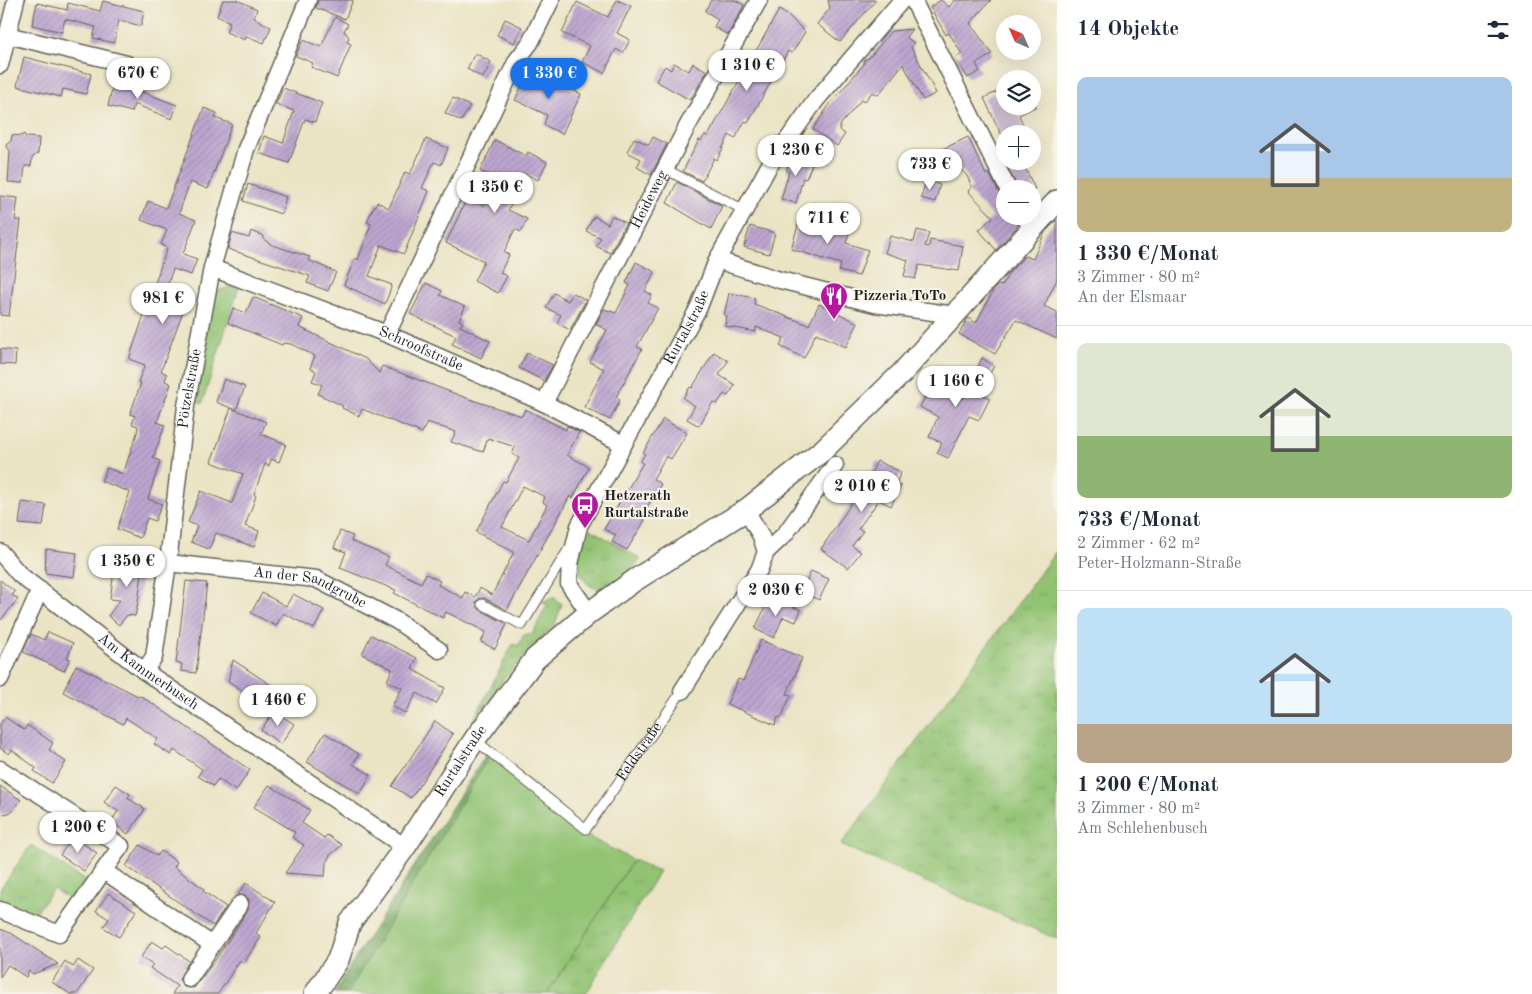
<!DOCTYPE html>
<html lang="de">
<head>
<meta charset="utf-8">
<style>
  body { margin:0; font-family:"Old Standard TT",serif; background:#f6f6f7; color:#1f2937; height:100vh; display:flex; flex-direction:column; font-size:19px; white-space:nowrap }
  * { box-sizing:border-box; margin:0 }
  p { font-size:16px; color:#747a83 }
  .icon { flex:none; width:28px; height:28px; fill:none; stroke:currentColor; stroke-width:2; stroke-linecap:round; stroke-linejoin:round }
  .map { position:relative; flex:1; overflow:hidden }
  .details { display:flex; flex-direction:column; background:#fff; width:475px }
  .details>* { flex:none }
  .needle { width:32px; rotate:315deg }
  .tools { position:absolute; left:996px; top:15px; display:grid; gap:10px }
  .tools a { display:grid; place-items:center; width:45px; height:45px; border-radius:50%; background:#fff; box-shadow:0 5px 20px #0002; font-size:25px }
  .price { position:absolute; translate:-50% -42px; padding:0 11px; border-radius:18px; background:#fff; color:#222; font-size:16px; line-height:32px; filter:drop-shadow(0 1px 2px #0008) }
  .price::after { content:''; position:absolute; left:50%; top:30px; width:15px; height:11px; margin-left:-8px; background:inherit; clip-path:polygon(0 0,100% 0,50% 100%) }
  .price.active { background:#1a73e8; color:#fff }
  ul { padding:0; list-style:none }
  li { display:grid; align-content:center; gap:10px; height:265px; padding:0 20px }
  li+li { border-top:1px solid #e0e1e3 }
  li span { display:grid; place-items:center; height:155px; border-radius:10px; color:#555 }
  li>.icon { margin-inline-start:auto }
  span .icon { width:90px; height:90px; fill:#fffc; stroke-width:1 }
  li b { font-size:21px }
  h2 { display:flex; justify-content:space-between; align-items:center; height:60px; padding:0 20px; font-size:21px }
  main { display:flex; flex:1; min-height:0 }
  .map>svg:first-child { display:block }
</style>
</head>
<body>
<main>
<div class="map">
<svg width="1057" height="994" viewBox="0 0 1057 994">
  <defs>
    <pattern id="grass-tufts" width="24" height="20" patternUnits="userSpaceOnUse" patternTransform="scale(1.25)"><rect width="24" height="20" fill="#92c373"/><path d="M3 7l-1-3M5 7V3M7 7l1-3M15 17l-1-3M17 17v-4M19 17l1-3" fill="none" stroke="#7da763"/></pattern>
    <pattern id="forest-crowns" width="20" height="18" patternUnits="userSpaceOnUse" patternTransform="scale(1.25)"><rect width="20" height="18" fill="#75a965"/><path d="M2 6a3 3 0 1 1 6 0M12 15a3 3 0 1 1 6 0" fill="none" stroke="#5f8952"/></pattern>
    <pattern id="building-hatch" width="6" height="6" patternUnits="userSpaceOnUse" patternTransform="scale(1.25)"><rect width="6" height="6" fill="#bda6d0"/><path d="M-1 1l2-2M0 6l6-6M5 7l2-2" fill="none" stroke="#a28eb2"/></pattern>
  </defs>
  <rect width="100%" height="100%" fill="#f7f3e8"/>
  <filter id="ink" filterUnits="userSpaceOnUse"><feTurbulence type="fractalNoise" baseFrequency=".02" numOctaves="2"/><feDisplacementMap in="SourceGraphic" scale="10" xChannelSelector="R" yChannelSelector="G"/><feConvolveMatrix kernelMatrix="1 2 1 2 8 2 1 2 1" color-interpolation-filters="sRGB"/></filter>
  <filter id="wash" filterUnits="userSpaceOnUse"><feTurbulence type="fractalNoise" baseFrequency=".0096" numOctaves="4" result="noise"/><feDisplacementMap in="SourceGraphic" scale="20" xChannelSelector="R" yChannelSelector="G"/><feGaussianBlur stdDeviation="1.12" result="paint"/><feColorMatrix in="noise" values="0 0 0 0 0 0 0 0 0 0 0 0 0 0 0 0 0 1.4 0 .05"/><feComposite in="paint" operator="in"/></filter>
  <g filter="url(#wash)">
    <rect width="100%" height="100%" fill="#eae4c4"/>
    <path fill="url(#grass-tufts)" stroke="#577048" d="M230 287H239L202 404 192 397 213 293Z
      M590 529 641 559C632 568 620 582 608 587 586 595 573 568 580 550 582 543 587 536 590 529Z
      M1057 550V939L841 845Z
      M553 597 562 604 555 624 504 678 471 729V725L513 644 518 646 524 635 533 633 547 605 542 602Z
      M31 845 88 883 74 902 53 889 32 918 0 906V889Z
      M633 860 659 871 586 994H547Z"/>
    <path fill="url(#forest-crowns)" stroke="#486240" d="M487 753H491L347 994H335L343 977Z"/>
    <path fill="#92c373" stroke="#577048" d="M491 753 534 785 591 838 633 860 547 994H347Z"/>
    <g id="blocks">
      <path fill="url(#building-hatch)" fill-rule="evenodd" d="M223 0H237L257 9 254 18 271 27 264 43 246 36 245 40 226 32 230 22 217 16Z
        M318 0H353L345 19 316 8Z
        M617 0 631 6 617 33 630 40 623 53 616 49 604 73 582 62 590 46 562 33 577 2 608 17Z
        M711 0H735L744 5 728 35 714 27 718 19 705 11Z
        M828 0H876L840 42 817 24 830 8Z
        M941 0 949 7 955 0H991L970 23 992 54 976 64 980 71 968 78 955 58 962 54 949 33 946 35 930 7Z
        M103 1 144 11 141 26 119 20 114 43 93 38 96 27 65 19 62 32 32 25 37 3 67 10 68 3 100 11Z
        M779 10 789 16 805 32 792 53 788 51 748 123 745 121 735 139 729 135 717 160 714 158 702 181 683 171 699 140 701 141 705 135 708 136Z
        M335 17 348 24 344 31 349 37 347 42 351 44 337 78 311 67 313 63 296 56 303 40 321 47Z
        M505 19 522 27 514 43 497 35Z
        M912 29 906 37 914 43 911 47 936 93 923 100 903 64 878 95 872 92 864 102 861 100 841 124 839 130 845 134 837 146 813 129 830 104 864 64V60L869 58 891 31Z
        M475 53 491 62 483 78 467 69Z
        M24 57 91 74 86 94 63 89 61 97 17 86Z
        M674 63 689 71 693 63 707 71 690 100 656 81 665 66 671 70Z
        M530 69 581 94 562 134 544 125 547 115 515 100Z
        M114 80 143 87 142 92 177 105 172 119 134 104 132 112 108 106Z
        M283 88 322 103 315 122 305 119 289 163 259 153 264 136 283 143 294 111 276 104Z
        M1005 88V106H1037L1019 115 1027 134H1001L984 98Z
        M453 98 470 106 461 121 445 113Z
        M204 108 217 113 215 118 232 124 208 189 190 182 179 213 196 220 183 254 197 259 191 275 173 269 164 295 186 303 161 371 167 374 165 381 171 384 157 422 165 425 153 458 160 461 148 499 162 504 155 521 147 518 140 538 117 529 130 492 101 481 107 468 123 474 137 433 138 426 132 424 135 416 130 414 141 383 138 382 145 365 129 359 167 248 161 245 167 230 141 220 148 201 166 208Z
        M24 134 26 137 39 138 38 153 32 158 31 166H25L23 183 8 182 10 151 6 145 11 141 12 135 21 136Z
        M653 137 667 144 651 175 637 167 641 159 627 152 634 138 649 145Z
        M968 137 986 175 989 173 999 193 1005 198V216H1013L1018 225 996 250 979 230 993 217 968 191 972 187 967 176 958 166 949 171 941 155V150Z
        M426 139 448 148 441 165 434 162 422 188 429 191 404 254 381 245 369 276 392 285 385 304 344 285 355 258 358 260 371 224 367 222 372 210 377 202 389 208 405 172 410 174Z
        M495 140 526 156 528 152 547 162 538 180 526 174 508 210 527 219 521 232 515 229 504 252 509 255 500 273 507 276 498 293 474 281 484 261 446 243 467 198 484 206 497 179 480 171Z
        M794 153 813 162 806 179 803 178 796 203 781 199 789 172 786 170Z
        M1005 161H1022L1035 189H1018Z
        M926 180 940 185 935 202 921 198Z
        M677 182 722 206 711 229 667 203Z
        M248 184 286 197 281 214 243 201Z
        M0 196 18 198 15 220H21L9 316 0 315Z
        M801 215 835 225 834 229 849 233 846 243 868 250 859 276 839 271 841 264 791 249Z
        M594 216 608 224 612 216 626 223 610 253 596 246 601 238 586 231Z
        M1057 220V279L1044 306 1057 312V339L1016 320 995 354 959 334 968 318 976 323 994 289 999 285 1002 286 1009 273 1025 256 1033 259 1045 232Z
        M750 226 775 233 769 254 744 247Z
        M917 230 929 233 925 246 929 247 930 240 963 246 959 271 919 265 915 279 904 276 908 260 885 253 890 236 914 242Z
        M251 231 264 236 263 239 272 245 310 257 308 260 336 272 328 291 307 283 310 276 228 249 232 233 249 238Z
        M636 262 655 272 645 291 652 295 648 303 658 308 637 347 642 349 616 397 620 400 610 420 584 407 604 369 590 362 607 330 596 324 604 309 616 313 630 285 626 283Z
        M426 283 442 291 440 295 465 307 459 320 463 322 460 326 490 341 481 358 452 344 456 336 410 314Z
        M554 293 568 301 573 293 586 300 570 330 557 323 561 315 546 308Z
        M729 293 755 298 754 304 809 325 819 304 858 323 846 347 816 333 804 358 780 346 784 338 756 327V332L725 326 727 316H724Z
        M253 297 303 318 299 327 366 359 379 373 382 366 469 399 522 416 525 409 566 430 567 426 579 432 567 455 589 467 573 498 570 496 507 610 484 598 479 599 476 602 479 609 507 624 495 649 481 642 486 632 446 612 443 618 394 593 396 590 340 568 346 552 334 548 340 531 353 536 351 541 389 557 385 565 421 583 426 574 440 581 438 585 463 598 465 592 475 597 480 588 492 595 514 552 476 532 503 481 506 482 519 458 512 454 515 447 488 438 483 452 451 442 456 432 427 422 422 433 362 409 359 416 342 408 343 406 318 394 322 385 312 381 316 371 310 368 315 356 291 344 283 343 282 345 228 323 233 308 246 313ZM523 486 545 497 543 502 547 505 529 540 502 527Z
        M0 349 16 351 15 365 0 364Z
        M714 352 728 361 719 375 735 385 728 396 724 394 717 404 713 402 699 426 687 419 695 406 683 398 690 387 692 388Z
        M527 353 553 365 544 381 519 368Z
        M982 358 994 366 986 380 988 381 982 394 990 398 979 420 969 416 948 458 937 453 942 443 929 437 938 417 920 407 932 383 964 398Z
        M224 379 245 387 236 410 216 402Z
        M231 408 266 422 261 434 286 444 279 462 271 459 269 466 265 464 254 494 256 496 245 526 259 531 254 547 216 533 209 549 191 542 197 526 188 522 201 491 232 503 237 490 243 474 211 462Z
        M663 419 687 433 671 459 666 456 653 479 661 484 641 517 645 520 627 550 612 542 616 535 604 529 643 463 640 462 645 454 643 453Z
        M877 461 901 472 896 484 901 486 891 506 879 500 858 529 863 531 852 546 861 552 848 568 821 549 855 498 858 500Z
        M22 502 46 505 43 526 19 524Z
        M46 549 77 553 74 577 45 573Z
        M131 551 145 553 138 602 135 616 127 615 119 625 108 616 120 600 110 599 115 565 129 567Z
        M811 571 829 579 819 600 802 592Z
        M0 580 15 592 12 595 18 599 0 621Z
        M186 581 207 583 196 673 181 671 182 664 176 663Z
        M262 593 286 606 293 594 324 610 314 629 283 613 276 626 251 613Z
        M770 597 801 610 796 622 783 617 774 638 755 629Z
        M48 632 73 643 67 658 70 659 64 671 23 652 31 634 44 640Z
        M371 635 417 658 412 669 445 688 436 704 417 693 405 713 392 706 402 688 387 681 392 669 362 654Z
        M761 640 802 658 787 694 791 695 781 718 778 717 775 725 727 704 738 679 743 681Z
        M233 660 277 689 266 706 228 681Z
        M76 665 140 697 141 696 250 770 236 791 218 779 213 786 198 776 202 769 174 750 171 755 154 744 158 739 126 718 123 724 63 692Z
        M274 711 294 724 281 744 261 730Z
        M5 717 24 730 27 725 53 743 49 750 66 762 52 783 34 771 36 768 12 750 9 754 0 748V724Z
        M435 721 453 734 411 798 392 786Z
        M325 733 359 754 353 764 371 775 360 794 307 762Z
        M116 785 130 794 128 798 145 809 128 834 111 822 118 811 104 802Z
        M269 785 310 810 302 823 324 838 327 835 342 845 330 855 326 863 325 876 285 873 304 845 292 837 295 832 254 807Z
        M0 786 21 800 12 812 0 815Z
        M73 837 97 853 84 871 60 855Z
        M140 845 157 856 161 851 177 862 174 867 204 889 203 891 226 907 213 926 126 866Z
        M246 883 275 902 256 933 261 937 244 963 240 960 218 994H172L177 986 150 968 153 964 141 957 152 941 163 948 166 945 189 961 179 979 184 987 194 988 214 962 248 910 249 899 245 896 238 895Z
        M108 893 136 911 119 937 103 927 109 919 96 911Z
        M0 929 11 933 58 964 33 974 29 971 26 977 8 965 0 977Z
        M78 960 93 970 77 994H70L52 982 65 961 73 967Z"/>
    </g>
  </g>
  <g filter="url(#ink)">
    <use href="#blocks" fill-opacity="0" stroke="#646257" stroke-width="1"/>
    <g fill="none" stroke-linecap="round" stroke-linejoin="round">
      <g stroke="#646257" stroke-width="11">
        <g id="service">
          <path d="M665 169 744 210"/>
          <path d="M482 604 522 625 568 550"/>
          <path id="s1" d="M475 740 586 829 682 691"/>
        </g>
      </g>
      <g stroke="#646257" stroke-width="19">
        <g id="minor">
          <path d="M913 0 1008 189"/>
          <path d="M7 35 127 64"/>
          <path d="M0 65 16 0"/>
          <path d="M1023 216 1033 226"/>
          <path d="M717 260 780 280 875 304 955 315"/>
          <path id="s2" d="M212 268 387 334 544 403 623 444"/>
          <path d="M387 334 517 60 530 43 551 0"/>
          <path id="s3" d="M544 403 688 125 759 0"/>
          <path d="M746 510 761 536 766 552"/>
          <path id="s4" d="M0 552 20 575 144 671 405 847"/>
          <path id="s5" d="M168 563 316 579 397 621 439 650"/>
          <path id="s6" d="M589 613 569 584 570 564 579 526 699 307 717 260 769 166 816 100 902 0"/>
          <path id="s7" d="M144 671 154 657 168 563 186 406 212 268 246 149 308 0"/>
          <path d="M0 679 40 590"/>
          <path d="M682 691 759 570 766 552 785 534 835 465"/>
          <path d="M0 769 121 846 59 934 0 910"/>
          <path d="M104 871 211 944"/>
          <path d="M189 979 240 904"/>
        </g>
      </g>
      <g stroke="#646257" stroke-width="24">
        <g id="tertiary">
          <path id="s8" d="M315 994 338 960 350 923 405 847 475 739 535 659 589 613 635 580 746 510 823 450 902 373 1057 201"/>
        </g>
      </g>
      <use href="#service" stroke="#fff" stroke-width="9"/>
      <use href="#minor" stroke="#fff" stroke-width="16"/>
      <use href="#tertiary" stroke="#fff" stroke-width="21"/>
    </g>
  </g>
  <defs>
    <g id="restaurant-pin" transform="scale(1.4375)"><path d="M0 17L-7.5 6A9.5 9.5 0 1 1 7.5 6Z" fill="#b5179e" stroke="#f7f3e8"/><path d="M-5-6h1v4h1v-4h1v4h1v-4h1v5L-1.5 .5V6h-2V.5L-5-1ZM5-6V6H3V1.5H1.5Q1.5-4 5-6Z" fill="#fff"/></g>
    <g id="bus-pin" transform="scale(1.4375)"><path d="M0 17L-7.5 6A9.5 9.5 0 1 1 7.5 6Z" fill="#b5179e" stroke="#f7f3e8"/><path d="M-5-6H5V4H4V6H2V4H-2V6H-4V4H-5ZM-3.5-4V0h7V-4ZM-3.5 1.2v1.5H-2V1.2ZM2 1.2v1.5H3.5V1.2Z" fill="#fff"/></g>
  </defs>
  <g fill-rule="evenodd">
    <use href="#restaurant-pin" x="834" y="296"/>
    <use href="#bus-pin" x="585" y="505"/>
  </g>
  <g text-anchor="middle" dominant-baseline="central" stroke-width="4.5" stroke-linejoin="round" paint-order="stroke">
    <g font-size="15" fill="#1c1c1c" stroke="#f7f3e8">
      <text stroke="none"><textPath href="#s3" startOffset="229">Heideweg</textPath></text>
      <text stroke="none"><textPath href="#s6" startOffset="320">Rurtalstraße</textPath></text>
      <text stroke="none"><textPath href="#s2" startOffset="224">Schroofstraße</textPath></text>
      <text stroke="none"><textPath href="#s7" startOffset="288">Pötzelstraße</textPath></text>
      <text stroke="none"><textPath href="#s5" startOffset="145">An der Sandgrube</textPath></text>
      <text stroke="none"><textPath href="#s4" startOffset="191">Am Kammerbusch</textPath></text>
      <text stroke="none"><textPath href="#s1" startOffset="236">Feldstraße</textPath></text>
      <text stroke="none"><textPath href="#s8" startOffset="276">Rurtalstraße</textPath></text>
    </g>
    <g font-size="15" font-weight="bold" fill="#1c1c1c" stroke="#f7f3e8" text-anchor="start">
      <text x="853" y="296">Pizzeria ToTo</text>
      <text x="604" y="496">Hetzerath<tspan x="604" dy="17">Rurtalstraße</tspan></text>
    </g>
  </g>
</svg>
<div class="tools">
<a><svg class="needle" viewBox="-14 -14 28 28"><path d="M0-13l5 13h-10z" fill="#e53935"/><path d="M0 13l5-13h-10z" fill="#747a83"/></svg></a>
<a><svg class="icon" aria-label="layers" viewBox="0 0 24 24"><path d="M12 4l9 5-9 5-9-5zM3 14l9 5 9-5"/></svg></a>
<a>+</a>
<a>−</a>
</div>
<b class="price" style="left:747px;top:92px">1 310 €</b>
<b class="price" style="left:138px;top:100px">670 €</b>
<b class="price active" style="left:549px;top:100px">1 330 €</b>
<b class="price" style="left:796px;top:177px">1 230 €</b>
<b class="price" style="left:930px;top:191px">733 €</b>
<b class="price" style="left:495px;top:214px">1 350 €</b>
<b class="price" style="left:828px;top:245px">711 €</b>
<b class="price" style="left:163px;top:325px">981 €</b>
<b class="price" style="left:956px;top:408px">1 160 €</b>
<b class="price" style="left:862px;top:513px">2 010 €</b>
<b class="price" style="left:127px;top:588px">1 350 €</b>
<b class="price" style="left:776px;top:617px">2 030 €</b>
<b class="price" style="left:278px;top:727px">1 460 €</b>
<b class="price" style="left:78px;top:854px">1 200 €</b>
</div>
<section class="details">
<h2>14 Objekte<svg class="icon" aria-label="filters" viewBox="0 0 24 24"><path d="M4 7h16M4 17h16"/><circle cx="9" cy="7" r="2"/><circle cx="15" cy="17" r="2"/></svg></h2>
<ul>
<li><span style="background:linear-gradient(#a9c7e8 65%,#c2b280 0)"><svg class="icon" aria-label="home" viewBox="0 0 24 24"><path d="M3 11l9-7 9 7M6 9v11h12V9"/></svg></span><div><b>1 330 €/Monat</b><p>3 Zimmer · 80 m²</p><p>An der Elsmaar</p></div></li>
<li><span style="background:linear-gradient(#dfe7d0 60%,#8fb573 0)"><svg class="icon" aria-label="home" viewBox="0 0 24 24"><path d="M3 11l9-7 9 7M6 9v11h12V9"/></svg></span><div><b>733 €/Monat</b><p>2 Zimmer · 62 m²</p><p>Peter-Holzmann-Straße</p></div></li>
<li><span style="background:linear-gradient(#bfe0f5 75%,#b9a48a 0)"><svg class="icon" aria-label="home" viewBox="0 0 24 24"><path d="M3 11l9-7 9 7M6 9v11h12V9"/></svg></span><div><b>1 200 €/Monat</b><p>3 Zimmer · 80 m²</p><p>Am Schlehenbusch</p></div></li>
</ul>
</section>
</main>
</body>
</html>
